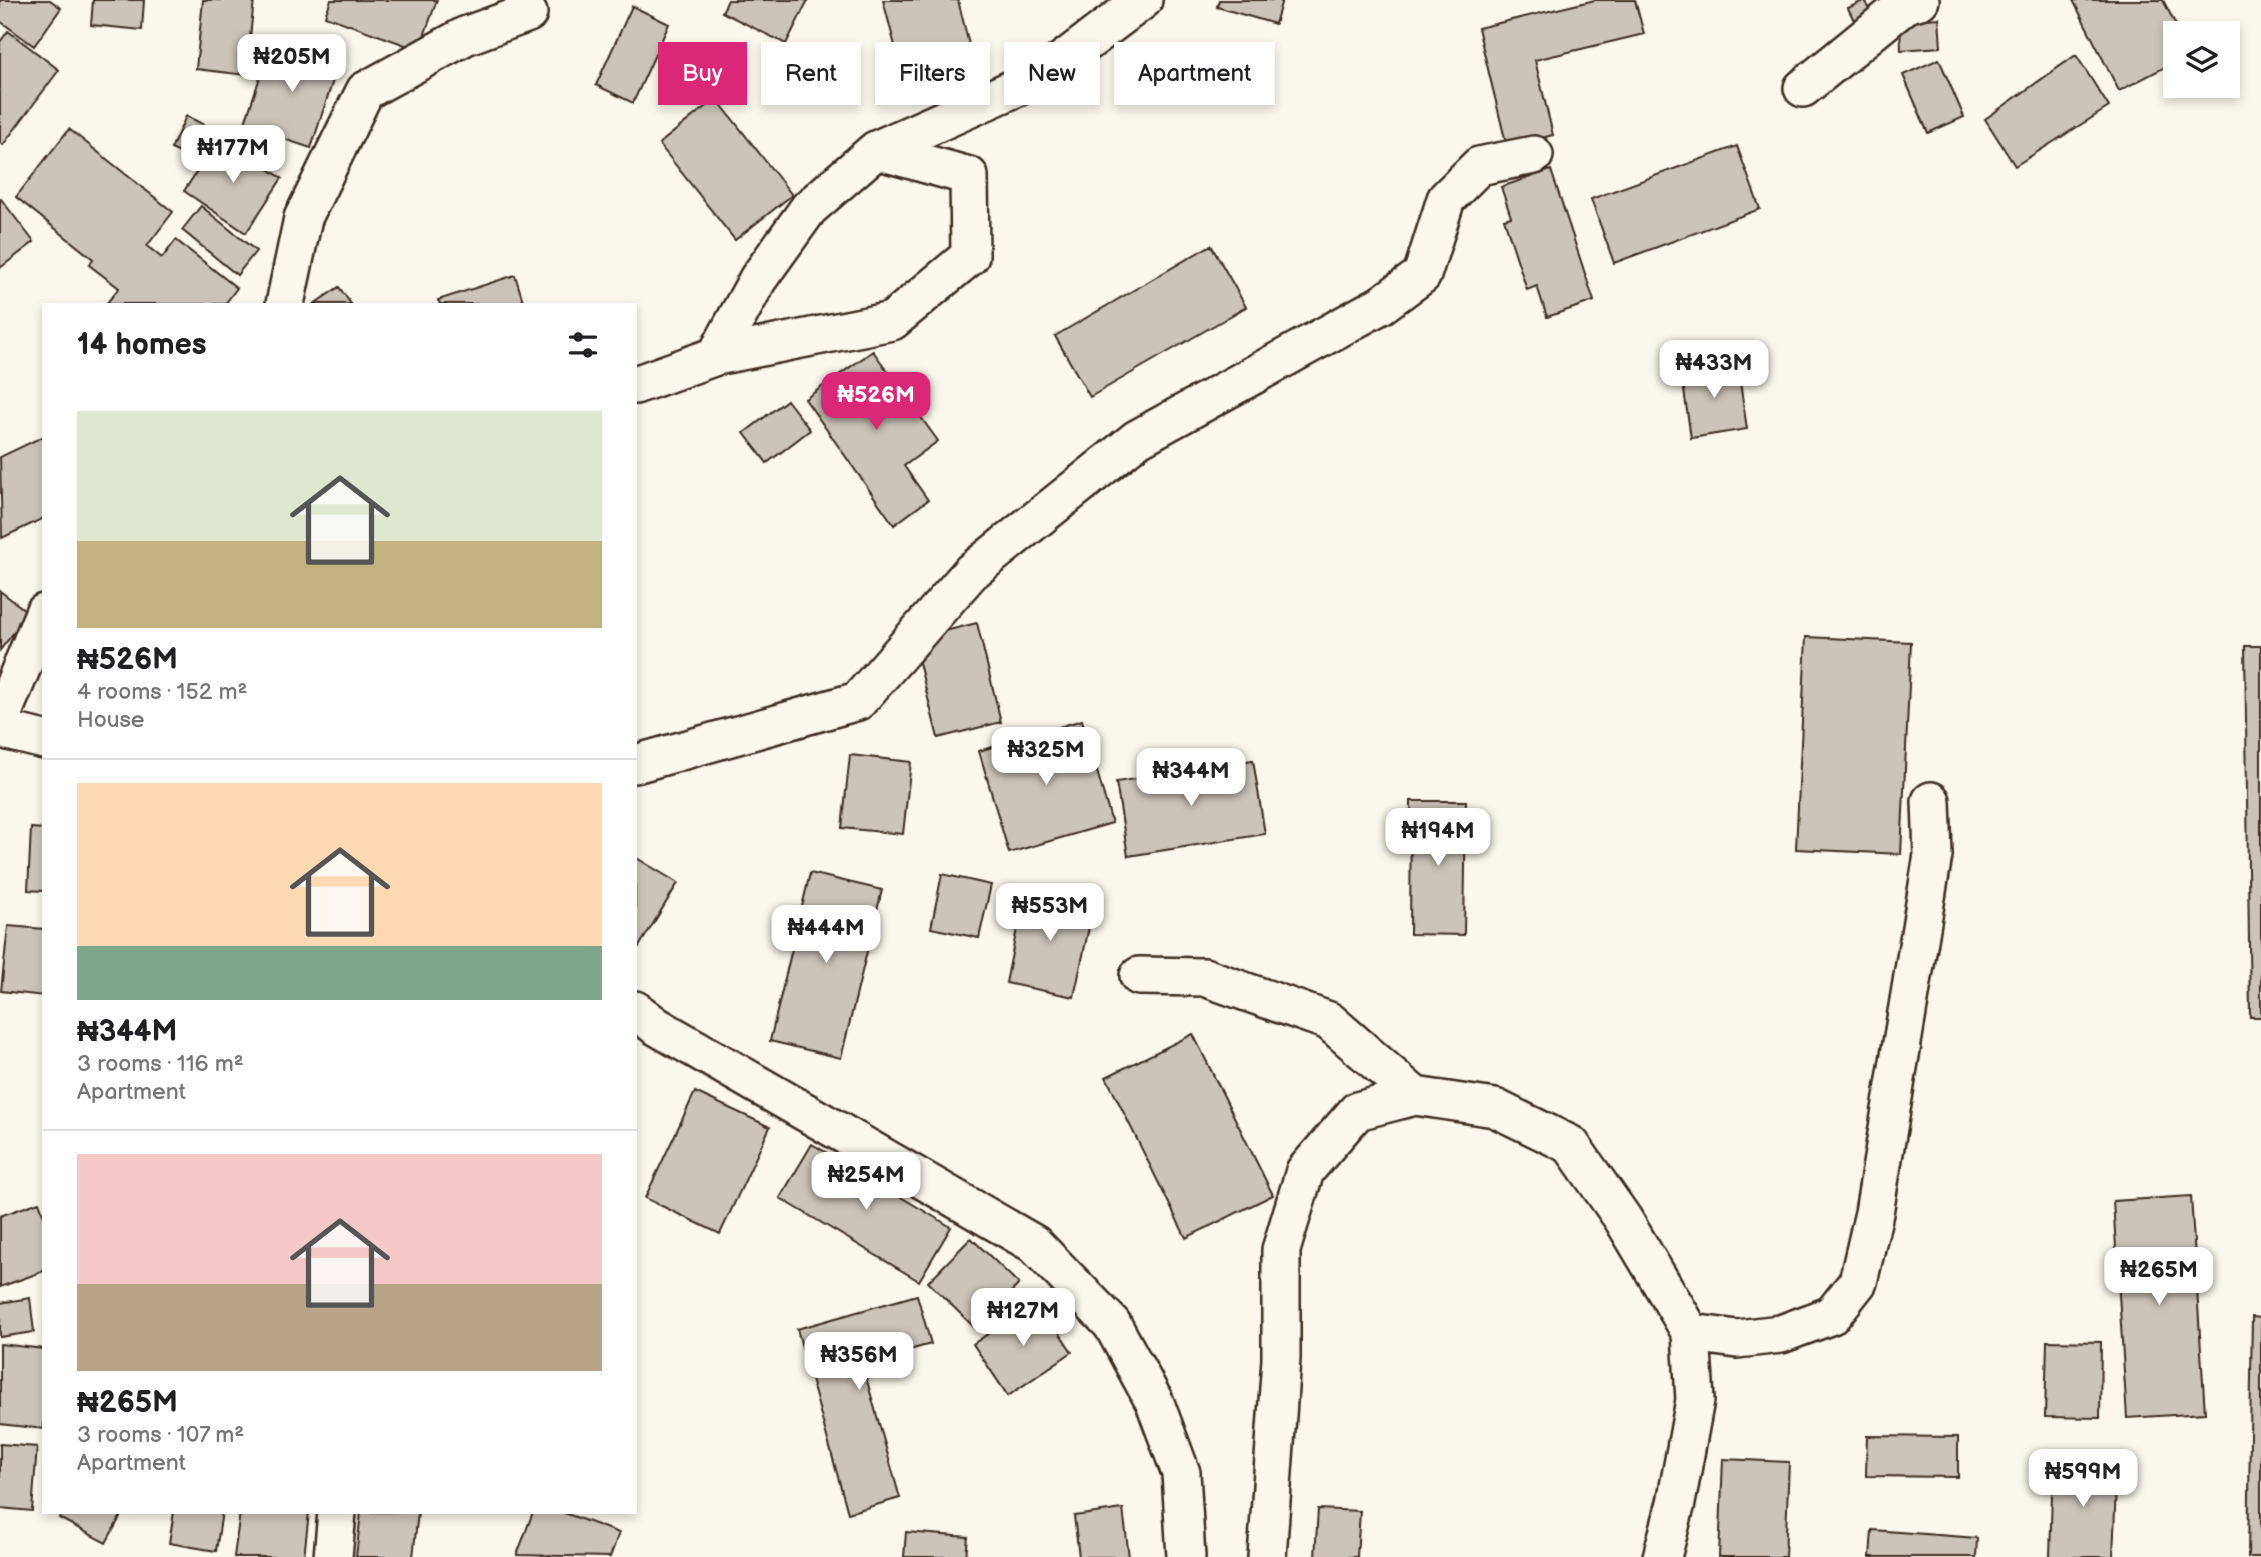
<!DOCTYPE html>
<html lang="en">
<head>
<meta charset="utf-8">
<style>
  body { margin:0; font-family:"Balsamiq Sans",sans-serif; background:#f6f6f6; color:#202124; height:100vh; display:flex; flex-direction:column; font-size:26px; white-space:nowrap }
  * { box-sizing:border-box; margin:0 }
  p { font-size:23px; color:#757577 }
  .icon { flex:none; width:38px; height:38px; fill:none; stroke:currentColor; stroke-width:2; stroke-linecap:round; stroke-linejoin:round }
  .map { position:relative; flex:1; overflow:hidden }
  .sheet { position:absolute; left:42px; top:303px; width:595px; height:1211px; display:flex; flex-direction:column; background:#fff; border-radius:0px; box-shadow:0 4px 10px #0003 }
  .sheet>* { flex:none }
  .hud { position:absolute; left:658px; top:42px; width:665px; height:63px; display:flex; gap:14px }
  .tools { position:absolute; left:2163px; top:21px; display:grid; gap:14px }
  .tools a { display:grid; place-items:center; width:77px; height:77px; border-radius:0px; background:#fff; box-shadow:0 4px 10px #0003; font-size:35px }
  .price { position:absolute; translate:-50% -60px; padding:0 16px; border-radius:14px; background:#fff; color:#222; font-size:23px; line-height:46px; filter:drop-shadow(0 2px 4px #0008) }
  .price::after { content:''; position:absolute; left:50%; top:42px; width:21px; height:16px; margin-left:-10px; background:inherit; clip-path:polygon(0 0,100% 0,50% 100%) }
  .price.selected { background:#db2777; color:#fff }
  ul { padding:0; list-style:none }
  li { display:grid; align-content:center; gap:14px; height:371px; padding:0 35px }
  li+li { border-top:2px solid #e0e0e0 }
  li span { display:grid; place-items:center; height:217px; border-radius:0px; color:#555 }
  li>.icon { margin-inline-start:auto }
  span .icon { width:126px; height:126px; fill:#fffc; stroke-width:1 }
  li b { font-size:30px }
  h2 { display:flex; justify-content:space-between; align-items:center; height:84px; padding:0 35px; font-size:30px }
  .chip { padding:0 24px; border-radius:0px; background:#fff; box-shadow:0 4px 10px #0003; font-size:24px; line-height:63px }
  .chip.selected { background:#db2777; color:#fff }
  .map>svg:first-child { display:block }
</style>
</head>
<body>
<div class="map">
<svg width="2261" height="1557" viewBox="0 0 2261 1557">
  <rect width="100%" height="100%" fill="#fbf7ec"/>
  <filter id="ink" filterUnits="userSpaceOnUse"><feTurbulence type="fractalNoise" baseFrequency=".0143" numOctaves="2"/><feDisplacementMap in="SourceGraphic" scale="14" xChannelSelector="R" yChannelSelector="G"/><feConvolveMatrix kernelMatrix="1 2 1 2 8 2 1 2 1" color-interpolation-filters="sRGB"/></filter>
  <g filter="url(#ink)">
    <path fill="#ccc4b9" stroke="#3b2a1e" stroke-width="2" d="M0 0H50L61 8 34 46 0 21Z
      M93 0H144L142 30 91 25Z
      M203 0H254L246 75 196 69Z
      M331 0H437L419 50 325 16Z
      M728 0H808L786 44 722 12Z
      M883 0H958L974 65 905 84Z
      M1219 0H1282L1275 24 1217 7Z
      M1595 0H1635L1644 34 1535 60 1553 135 1507 147 1478 28Z
      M1865 0 1877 24 1860 33 1848 8Z
      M2073 0H2163L2180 33H2175V62L2119 91Z
      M632 6 669 24 633 103 596 85Z
      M1939 18 1941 47 1901 50 1900 21Z
      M8 31 59 70 3 145 0 143V42Z
      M272 40 339 62 311 148 244 126Z
      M2076 55 2109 107 2015 166 1985 119Z
      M1939 59 1964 117 1928 133 1903 75Z
      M716 98 792 195 735 240 659 144Z
      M186 116 211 128 195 160 171 149Z
      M69 129 173 212 147 246 162 258 176 240 237 288 225 304H106L119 288 89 265 93 259 16 197Z
      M220 137 282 178 246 233 184 191Z
      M1737 146 1760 209 1614 263 1591 199Z
      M1551 170 1594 301 1547 317 1537 286 1527 290 1504 219 1511 217 1501 187Z
      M1 199 34 242 0 268V200Z
      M201 206 256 251 237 275 182 230Z
      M1211 245 1246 307 1090 397 1055 336Z
      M515 275 524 304H440L438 300Z
      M339 287 351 304H314Z
      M873 351 938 441 904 466 928 500 894 525 805 399Z
      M1737 362 1747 429 1691 438 1681 370Z
      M787 400 810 430 767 463 744 433Z
      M44 436V518L2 538 0 457Z
      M0 591 29 613 0 650Z
      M977 623 1001 722 938 738 913 639Z
      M1806 637 1911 642 1901 854 1796 849Z
      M2245 646H2261V1017H2250Z
      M1082 720 1112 823 1009 853 979 751Z
      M850 755 911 762 903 834 842 828Z
      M1253 760 1265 834 1128 856 1116 782Z
      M1411 801H1466L1464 935 1410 934Z
      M31 828 44 829V891L28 890Z
      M635 857 678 883 637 950 635 949Z
      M810 873 882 890 841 1058 770 1041Z
      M942 874 991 885 979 938 931 928Z
      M1025 889 1094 904 1074 997 1006 983Z
      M8 926 44 929V996L1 991Z
      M1193 1034 1273 1195 1186 1238 1106 1077Z
      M695 1092 770 1127 720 1234 645 1198Z
      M812 1144 951 1227 919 1281 780 1198Z
      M2191 1196 2205 1413 2127 1418 2113 1201Z
      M39 1202 44 1216V1271L0 1287V1216Z
      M971 1238 1019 1284 976 1329 928 1282Z
      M917 1295 931 1344 862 1363 900 1498 848 1513 797 1329Z
      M30 1298 34 1332 0 1337V1303Z
      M1038 1300 1072 1352 1008 1396 973 1344Z
      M2252 1317 2261 1318V1557H2248Z
      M2047 1341 2101 1342 2100 1418 2045 1417Z
      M0 1344 44 1349V1429L0 1424Z
      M1867 1436 1958 1437V1477L1866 1476Z
      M0 1444 37 1447 32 1511 0 1508Z
      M1723 1459 1789 1462 1785 1557H1719Z
      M2053 1460 2117 1462 2113 1557H2050Z
      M1123 1509 1129 1557H1079L1074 1516Z
      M1318 1509 1360 1511 1357 1557H1315Z
      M62 1512H123L106 1543 59 1518Z
      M174 1512H222L216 1551 169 1543Z
      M240 1512H309L304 1557H234Z
      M361 1512H418L413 1557H356Z
      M533 1512H562L619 1533 610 1557 517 1555Z
      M1872 1530 1977 1538 1976 1557H1870Z
      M906 1532 968 1537 966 1557H904Z"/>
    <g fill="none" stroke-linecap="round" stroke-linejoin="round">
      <g stroke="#3b2a1e" stroke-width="42">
        <path id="minor" d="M1803 88 1906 4 1920 0
          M876 150 1042 76 1143 0
          M285 304 303 218 365 91 465 36 528 13
          M635 385 716 356 892 321 970 256 969 176 876 150 809 208 758 279 716 356
          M0 720 44 613
          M0 729 44 740
          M635 764 858 701 971 572 1137 439 1381 305 1422 275 1446 199 1479 166 1534 155
          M1139 976 1204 977 1329 1021 1415 1096
          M635 1010 656 1026 1034 1244 1112 1324 1155 1403 1181 1473 1186 1557
          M1691 1333 1737 1339 1781 1334 1832 1315 1858 1282 1874 1213 1933 855 1931 801
          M333 1557 337 1512
          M1267 1557 1281 1359V1250L1305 1171 1357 1111 1415 1096 1495 1108 1571 1145 1623 1219 1691 1333 1695 1400 1676 1503 1662 1557"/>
      </g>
      <use href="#minor" stroke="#fbf7ec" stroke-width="37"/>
    </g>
  </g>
</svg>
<div class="tools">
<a><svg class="icon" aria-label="layers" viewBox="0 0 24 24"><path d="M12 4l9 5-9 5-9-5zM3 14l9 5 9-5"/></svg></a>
</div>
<b class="price" style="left:292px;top:94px">₦205M</b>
<b class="price" style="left:233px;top:185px">₦177M</b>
<b class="price" style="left:1714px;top:400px">₦433M</b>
<b class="price selected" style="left:876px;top:432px">₦526M</b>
<b class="price" style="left:1046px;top:787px">₦325M</b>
<b class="price" style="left:1191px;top:808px">₦344M</b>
<b class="price" style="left:1438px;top:868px">₦194M</b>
<b class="price" style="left:1050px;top:943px">₦553M</b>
<b class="price" style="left:826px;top:965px">₦444M</b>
<b class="price" style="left:866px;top:1212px">₦254M</b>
<b class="price" style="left:2159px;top:1307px">₦265M</b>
<b class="price" style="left:1023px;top:1348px">₦127M</b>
<b class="price" style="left:859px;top:1392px">₦356M</b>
<b class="price" style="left:2083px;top:1509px">₦599M</b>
<div class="hud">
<a class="chip selected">Buy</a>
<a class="chip">Rent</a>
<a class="chip">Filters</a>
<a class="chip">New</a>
<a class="chip">Apartment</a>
</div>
<section class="sheet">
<h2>14 homes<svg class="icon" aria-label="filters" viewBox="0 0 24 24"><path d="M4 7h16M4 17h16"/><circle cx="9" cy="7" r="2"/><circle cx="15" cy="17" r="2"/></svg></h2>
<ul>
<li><span style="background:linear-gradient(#dfe7d0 60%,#c2b280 0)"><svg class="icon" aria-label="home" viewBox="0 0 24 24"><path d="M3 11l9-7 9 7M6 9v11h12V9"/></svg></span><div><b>₦526M</b><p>4 rooms · 152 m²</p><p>House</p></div></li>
<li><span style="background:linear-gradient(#ffd9b3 75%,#7fa58c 0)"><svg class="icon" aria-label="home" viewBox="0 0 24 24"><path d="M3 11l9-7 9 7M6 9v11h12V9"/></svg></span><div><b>₦344M</b><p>3 rooms · 116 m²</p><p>Apartment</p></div></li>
<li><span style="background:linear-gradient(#f6c9c9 60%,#b9a48a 0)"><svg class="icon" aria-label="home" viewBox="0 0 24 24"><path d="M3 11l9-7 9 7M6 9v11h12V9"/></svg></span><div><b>₦265M</b><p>3 rooms · 107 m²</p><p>Apartment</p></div></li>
</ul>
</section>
</div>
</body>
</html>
